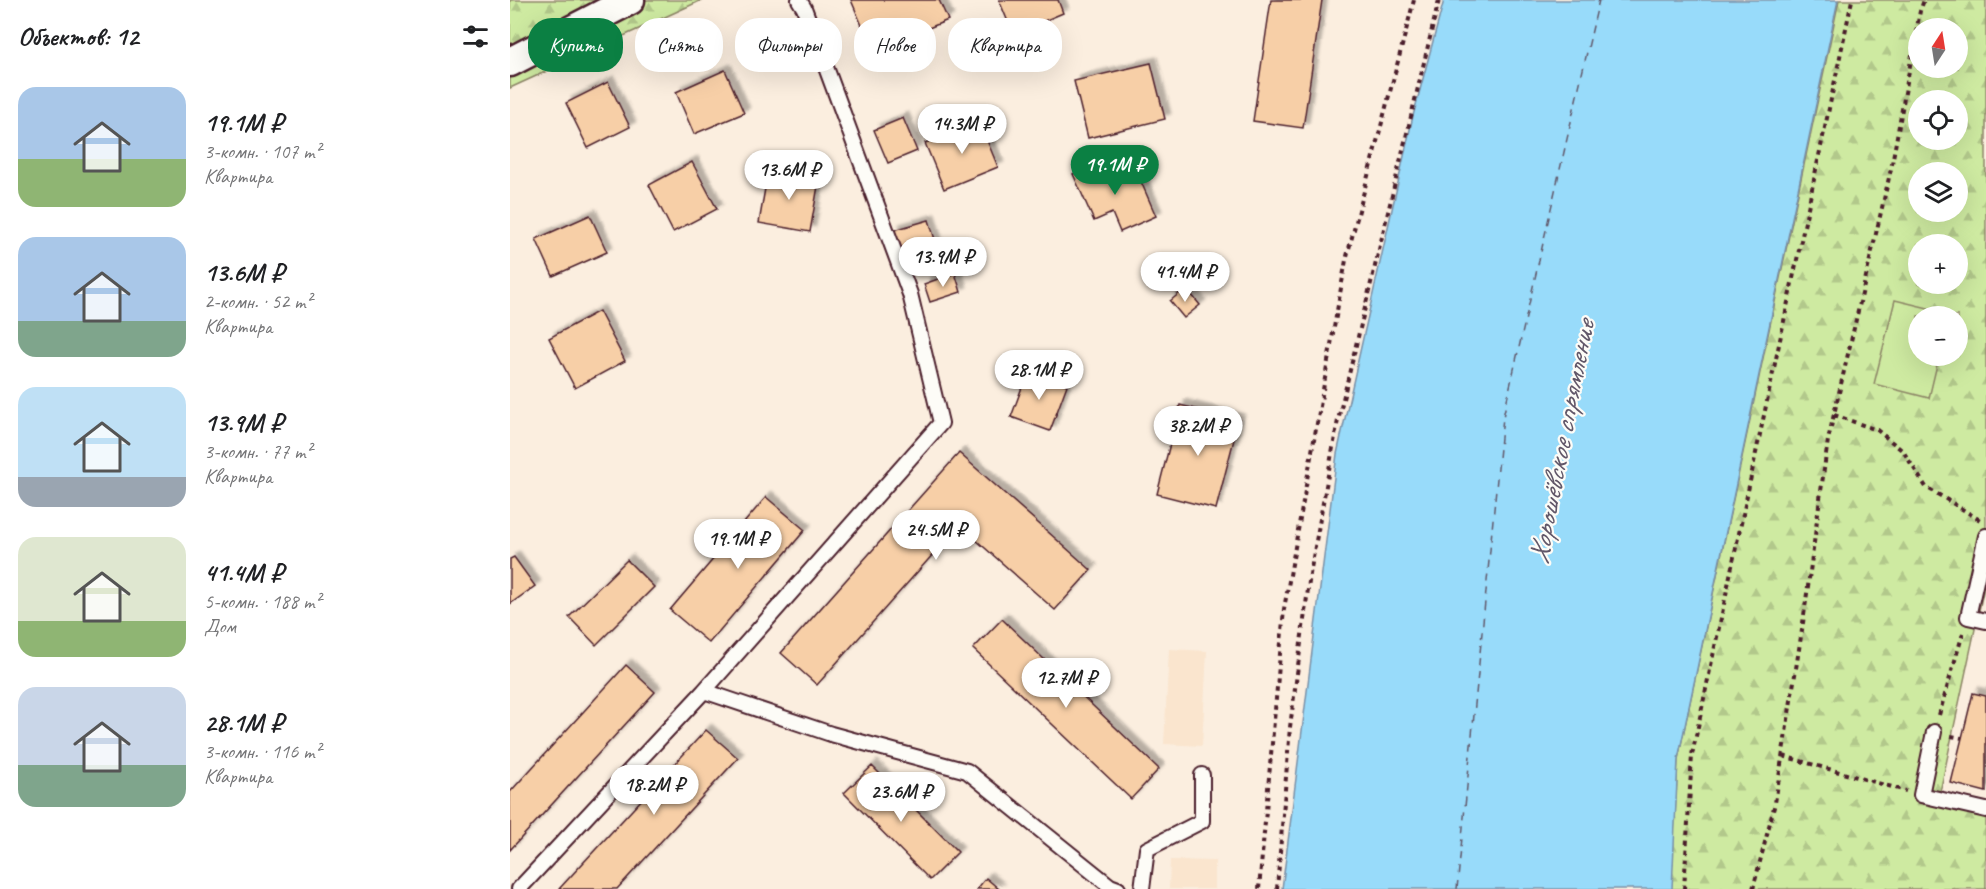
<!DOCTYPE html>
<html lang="ru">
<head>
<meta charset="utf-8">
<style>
  body { margin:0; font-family:Caveat,sans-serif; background:#f6f6f6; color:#202124; height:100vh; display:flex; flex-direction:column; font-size:22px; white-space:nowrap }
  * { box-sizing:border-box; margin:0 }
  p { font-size:20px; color:#757577 }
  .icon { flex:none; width:33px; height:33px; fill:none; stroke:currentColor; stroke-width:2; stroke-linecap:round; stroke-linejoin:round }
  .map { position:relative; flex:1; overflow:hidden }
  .details { display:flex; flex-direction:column; background:#fff; width:510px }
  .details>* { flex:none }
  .guide { position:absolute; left:18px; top:18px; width:570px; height:54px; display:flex; gap:12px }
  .needle { width:39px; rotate:12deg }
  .buttons { position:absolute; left:1398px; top:18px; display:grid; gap:12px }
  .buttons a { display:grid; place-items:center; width:60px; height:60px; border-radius:50%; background:#fff; box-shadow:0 6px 24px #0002; font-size:30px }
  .price { position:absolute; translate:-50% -51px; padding:0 14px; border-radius:21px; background:#fff; color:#222; font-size:20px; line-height:39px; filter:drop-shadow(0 2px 3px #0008) }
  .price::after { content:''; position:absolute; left:50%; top:36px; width:18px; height:14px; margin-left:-9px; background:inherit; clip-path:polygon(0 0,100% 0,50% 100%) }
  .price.on { background:#0b8043; color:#fff }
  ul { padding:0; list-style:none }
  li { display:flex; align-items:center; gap:18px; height:150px; padding:0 18px }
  li span { display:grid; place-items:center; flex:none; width:168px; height:120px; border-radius:18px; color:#555 }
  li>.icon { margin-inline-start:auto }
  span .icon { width:72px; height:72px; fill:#fffc; stroke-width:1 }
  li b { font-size:26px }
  h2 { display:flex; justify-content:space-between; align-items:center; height:72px; padding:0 18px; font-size:26px }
  .pill { padding:0 21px; border-radius:24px; background:#fff; box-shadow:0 6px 24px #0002; font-size:21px; line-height:54px }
  .pill.on { background:#0b8043; color:#fff }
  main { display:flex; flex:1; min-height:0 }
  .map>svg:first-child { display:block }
</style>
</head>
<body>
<main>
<section class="details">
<h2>Объектов: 12<svg class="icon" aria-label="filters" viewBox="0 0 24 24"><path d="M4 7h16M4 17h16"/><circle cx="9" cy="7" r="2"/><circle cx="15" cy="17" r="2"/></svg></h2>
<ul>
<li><span style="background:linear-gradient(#a9c7e8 60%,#8fb573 0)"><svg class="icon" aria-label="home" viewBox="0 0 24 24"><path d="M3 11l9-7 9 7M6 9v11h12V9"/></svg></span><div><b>19.1M ₽</b><p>3-комн. · 107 m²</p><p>Квартира</p></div></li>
<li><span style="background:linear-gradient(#a9c7e8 70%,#7fa58c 0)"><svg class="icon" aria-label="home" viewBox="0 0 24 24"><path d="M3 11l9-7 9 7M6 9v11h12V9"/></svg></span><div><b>13.6M ₽</b><p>2-комн. · 52 m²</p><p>Квартира</p></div></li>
<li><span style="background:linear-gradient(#bfe0f5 75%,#9aa5b1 0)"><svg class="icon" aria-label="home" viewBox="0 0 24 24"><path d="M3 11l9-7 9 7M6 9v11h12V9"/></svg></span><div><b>13.9M ₽</b><p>3-комн. · 77 m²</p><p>Квартира</p></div></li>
<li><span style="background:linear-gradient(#dfe7d0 70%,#8fb573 0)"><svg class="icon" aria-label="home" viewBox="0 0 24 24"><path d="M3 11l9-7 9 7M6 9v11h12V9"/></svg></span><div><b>41.4M ₽</b><p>5-комн. · 188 m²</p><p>Дом</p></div></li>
<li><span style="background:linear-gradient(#c9d6e8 65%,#7fa58c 0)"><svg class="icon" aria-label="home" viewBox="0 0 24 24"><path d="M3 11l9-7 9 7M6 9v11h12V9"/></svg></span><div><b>28.1M ₽</b><p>3-комн. · 116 m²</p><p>Квартира</p></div></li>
</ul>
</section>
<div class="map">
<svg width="1476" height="889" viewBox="0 0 1476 889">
  <defs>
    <pattern id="forest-firs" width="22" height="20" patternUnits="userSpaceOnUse" patternTransform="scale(1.5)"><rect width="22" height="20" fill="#ceeaa1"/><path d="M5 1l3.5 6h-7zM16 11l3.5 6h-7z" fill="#b2c88b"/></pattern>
    <filter id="shadow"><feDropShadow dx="5.5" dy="-5.5" stdDeviation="1.5" flood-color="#0004"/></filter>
  </defs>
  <rect width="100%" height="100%" fill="#fbeedf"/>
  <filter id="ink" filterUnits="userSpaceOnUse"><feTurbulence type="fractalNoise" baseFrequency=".0167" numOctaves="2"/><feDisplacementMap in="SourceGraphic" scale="12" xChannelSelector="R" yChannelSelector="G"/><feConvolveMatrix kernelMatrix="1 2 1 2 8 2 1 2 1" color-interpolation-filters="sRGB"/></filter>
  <g filter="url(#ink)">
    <path fill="#fae5ce" d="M659 649 697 651 692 746 654 744Z
      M660 860 705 861V889H659Z"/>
    <path fill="url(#forest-firs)" stroke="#8c8466" stroke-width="1.5" fill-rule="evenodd" d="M0 0H192L0 88Z
      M1329 0H1476V578L1430 792 1476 802V889H1161L1168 759ZM1408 28H1448V68H1408ZM1408 100H1448V140H1408ZM1408 172H1448V212H1408ZM1408 244H1448V284H1408ZM1408 316H1448V356H1408Z"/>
    <path fill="#ceeaa1" stroke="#8c8466" stroke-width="1.5" d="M1385 300 1439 313V316H1408V356H1429L1419 398 1364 384Z"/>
    <path fill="#98dbfa" stroke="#7990a7" stroke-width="1.5" d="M934 0H1328L1168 759 1162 889H772L827 454 903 116Z"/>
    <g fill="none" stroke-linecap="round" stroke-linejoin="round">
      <path stroke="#615769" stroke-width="1.5" stroke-dasharray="8 6" stroke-linecap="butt" d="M947 889 993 417 1089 0"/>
    </g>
    <path fill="#f7cfa7" stroke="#4a1f2b" stroke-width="1.5" filter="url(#shadow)" d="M341 0H429L438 20 363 51Z
      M489 0H548L553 13 503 34Z
      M761 0H812L793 128 743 121Z
      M641 63 655 119 578 138 564 81Z
      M215 70 234 113 184 134 166 92Z
      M98 82 120 127 78 148 56 103Z
      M393 118 407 151 378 163 364 130Z
      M469 121 488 167 434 189 415 143Z
      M594 161 601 178 625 168 646 216 610 232 602 213 584 221 563 174Z
      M182 162 207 209 163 232 139 185Z
      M258 171 309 180 300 232 249 223Z
      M80 215 97 252 43 276 26 239Z
      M419 220 426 243 391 253 384 230Z
      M445 273 451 292 420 302 414 284Z
      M676 288 690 305 674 318 660 301Z
      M89 311 115 361 65 388 39 338Z
      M518 371 557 385 540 431 501 417Z
      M670 405 729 420 706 509 647 494Z
      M449 453 581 570 545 610 449 525 307 685 271 653Z
      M256 497 295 530 199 643 160 610Z
      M4 557 25 586 0 604V559Z
      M117 560 144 587 86 645 59 617Z
      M492 619 649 769 621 799 463 649Z
      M116 665 145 692 0 850V792Z
      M1463 693 1476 696V792L1441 783Z
      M196 730 228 758 107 889H49Z
      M362 766 448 852 420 880 334 793Z
      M476 878 489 889H467Z"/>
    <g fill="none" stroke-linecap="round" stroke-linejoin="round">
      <g stroke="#4a1f2b" stroke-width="18">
        <path id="service" d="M1476 536 1458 617 1476 621
          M194 691 431 423 400 294 294 8 289 0
          M1424 732 1411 795 1476 810
          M9 889 194 691 321 734 457 771 600 886 608 889
          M632 889 637 849 692 821V775"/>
      </g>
      <g stroke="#4a1f2b" stroke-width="33">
        <path id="minor" d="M0 62 120 0"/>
      </g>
      <path stroke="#4a1f2b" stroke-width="4" stroke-dasharray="4.5 4.5" stroke-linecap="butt" d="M1324 415 1367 430 1393 451 1416 487 1470 520
        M1429 715 1453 633
        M1441 736 1452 738
        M1273 756 1396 791
        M749 889 774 609 836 260 904 0
        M767 889 780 727 800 574 828 420 929 0
        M1174 889 1182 755 1342 0
        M1243 889 1265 803 1292 630 1318 440 1381 169 1410 11 1414 0"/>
      <use href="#service" stroke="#fdfcf7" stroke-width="14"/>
      <use href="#minor" stroke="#fdfcf7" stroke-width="28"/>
    </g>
  </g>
  <g text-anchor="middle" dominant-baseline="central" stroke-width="4.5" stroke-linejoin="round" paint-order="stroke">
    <g font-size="30" font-style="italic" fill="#615769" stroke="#fdfcf7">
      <text transform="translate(1051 442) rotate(-79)">Хорошёвское спрямление</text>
    </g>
  </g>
</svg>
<div class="buttons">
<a><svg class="needle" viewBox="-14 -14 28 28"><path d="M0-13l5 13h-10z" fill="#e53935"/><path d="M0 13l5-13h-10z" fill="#757577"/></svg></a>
<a><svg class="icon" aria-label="locate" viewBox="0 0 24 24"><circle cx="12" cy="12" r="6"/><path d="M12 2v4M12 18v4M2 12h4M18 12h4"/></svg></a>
<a><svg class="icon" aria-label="layers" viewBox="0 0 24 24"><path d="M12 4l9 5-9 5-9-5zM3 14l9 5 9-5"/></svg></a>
<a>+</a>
<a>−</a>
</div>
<b class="price" style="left:452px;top:155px">14.3M ₽</b>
<b class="price on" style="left:605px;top:196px">19.1M ₽</b>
<b class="price" style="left:279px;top:201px">13.6M ₽</b>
<b class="price" style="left:433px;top:288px">13.9M ₽</b>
<b class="price" style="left:675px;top:303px">41.4M ₽</b>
<b class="price" style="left:529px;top:401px">28.1M ₽</b>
<b class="price" style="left:688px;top:457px">38.2M ₽</b>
<b class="price" style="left:426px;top:561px">24.5M ₽</b>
<b class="price" style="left:228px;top:570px">19.1M ₽</b>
<b class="price" style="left:556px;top:709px">12.7M ₽</b>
<b class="price" style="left:144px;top:816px">18.2M ₽</b>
<b class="price" style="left:391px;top:823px">23.6M ₽</b>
<div class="guide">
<a class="pill on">Купить</a>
<a class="pill">Снять</a>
<a class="pill">Фильтры</a>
<a class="pill">Новое</a>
<a class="pill">Квартира</a>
</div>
</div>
</main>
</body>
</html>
